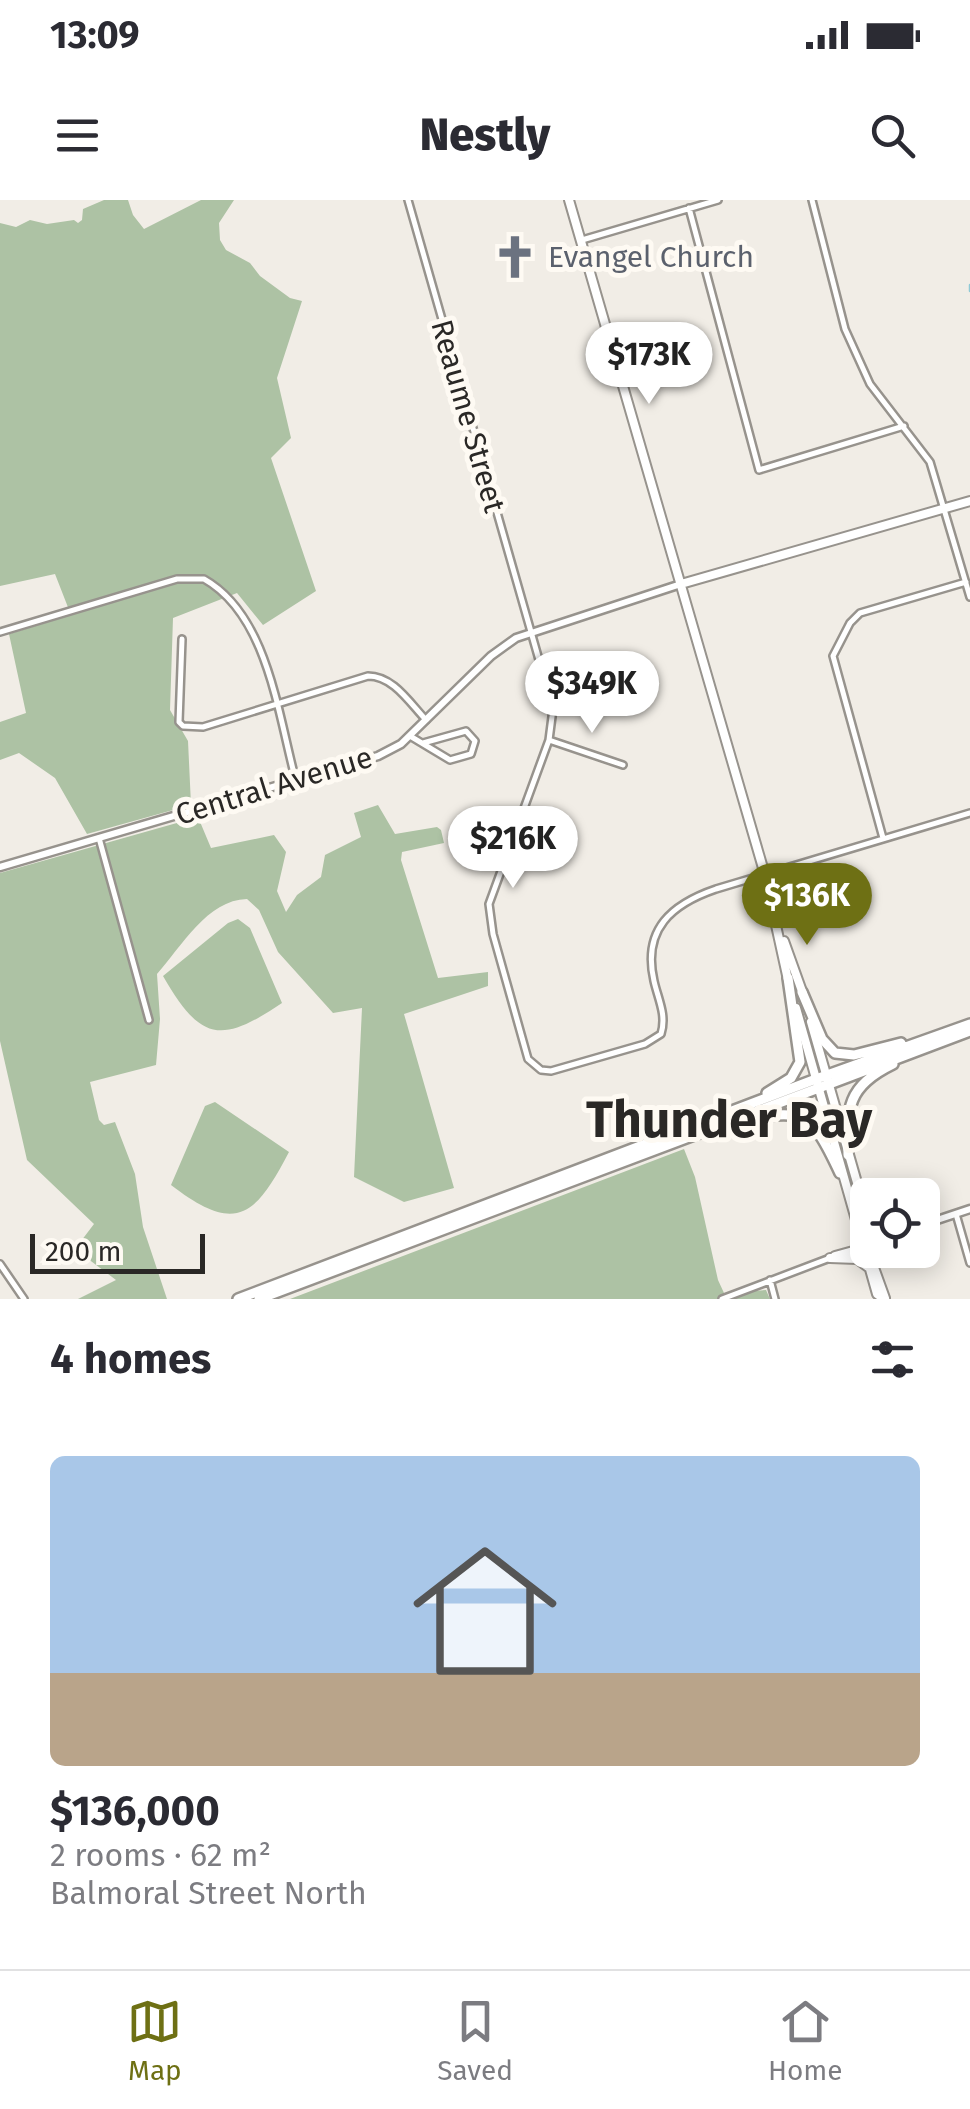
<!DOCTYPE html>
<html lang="en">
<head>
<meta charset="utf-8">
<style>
  body { margin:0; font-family:"Fira Sans",sans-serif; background:#f7f7f7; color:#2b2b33; height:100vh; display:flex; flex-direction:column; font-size:38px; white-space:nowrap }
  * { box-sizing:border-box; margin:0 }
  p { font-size:32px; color:#7c7c81 }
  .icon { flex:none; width:55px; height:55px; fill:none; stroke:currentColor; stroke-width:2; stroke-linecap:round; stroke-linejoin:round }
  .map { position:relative; height:1099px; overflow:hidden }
  .side { display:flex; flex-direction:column; background:#fff; flex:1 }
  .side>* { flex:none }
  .tools { position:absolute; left:850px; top:978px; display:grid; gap:20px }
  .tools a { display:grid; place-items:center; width:90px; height:90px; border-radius:15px; background:#fff; box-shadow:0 5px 25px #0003; font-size:50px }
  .scale { position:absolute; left:30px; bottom:25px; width:175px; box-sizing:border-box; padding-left:10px; border:5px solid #2a2826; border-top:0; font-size:28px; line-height:35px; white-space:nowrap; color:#2a2826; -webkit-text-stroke:8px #fefaf3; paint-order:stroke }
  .price { position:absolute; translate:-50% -85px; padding:0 22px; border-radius:35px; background:#fff; color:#222; font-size:32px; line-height:65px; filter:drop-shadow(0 2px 5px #0008) }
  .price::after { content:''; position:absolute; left:50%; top:60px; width:30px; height:22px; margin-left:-15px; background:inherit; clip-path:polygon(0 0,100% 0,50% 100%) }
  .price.active { background:#6e7014; color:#fff }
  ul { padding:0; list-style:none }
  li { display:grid; align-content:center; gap:20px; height:530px; padding:0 50px }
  li span { display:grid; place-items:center; height:310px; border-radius:15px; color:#555 }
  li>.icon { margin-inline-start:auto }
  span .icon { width:180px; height:180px; fill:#fffc; stroke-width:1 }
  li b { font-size:42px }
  h2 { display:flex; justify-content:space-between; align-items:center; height:120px; padding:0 50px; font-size:42px }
  .status { display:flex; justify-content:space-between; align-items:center; height:70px; padding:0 50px; background:#fff; direction:ltr }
  .status svg { height:28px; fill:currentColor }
  header { display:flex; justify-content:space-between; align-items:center; height:130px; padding:0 50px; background:#fff; font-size:45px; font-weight:800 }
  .dock { display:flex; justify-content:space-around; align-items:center; height:140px; border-top:2px solid #e1e1e2; background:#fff; font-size:28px; color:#7c7c81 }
  .dock a { display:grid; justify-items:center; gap:5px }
  .dock .active { color:#6e7014 }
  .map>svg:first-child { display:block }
</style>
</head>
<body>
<div class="status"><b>13:09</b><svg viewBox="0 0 49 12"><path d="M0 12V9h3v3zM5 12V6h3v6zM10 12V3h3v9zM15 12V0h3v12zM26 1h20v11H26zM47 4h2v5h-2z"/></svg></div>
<header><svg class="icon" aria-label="menu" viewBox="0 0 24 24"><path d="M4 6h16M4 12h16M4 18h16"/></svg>Nestly<svg class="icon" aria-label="search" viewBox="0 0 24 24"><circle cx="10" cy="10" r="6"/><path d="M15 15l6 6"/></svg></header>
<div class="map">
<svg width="970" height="1099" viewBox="0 0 970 1099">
  <rect width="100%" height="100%" fill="#f1ede6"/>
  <path fill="#adc2a4" d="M104 0H128L133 15 144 29 201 0H234L219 23 220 40 226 50 250 63 260 76 290 98 302 101 277 178 291 238 271 258 316 391 263 425 237 393 173 418 170 510 188 541 191 605 87 634 55 578 19 553 0 560V522L26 513 9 434 71 415 55 374 0 386V23L16 27 30 20 47 24 74 20 78 23 82 20 83 9Z
    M378 605 395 634 437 627 441 630 444 643 402 652 401 660 438 778 488 772V786L404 814 454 988 404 1002 354 977 362 808 333 813 278 752 259 710 247 699C207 700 182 746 157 774L160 819 156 865 90 882 99 920 104 925 115 922 135 974 143 1027 167 1099H78L116 1080 75 1049 94 1024 27 960 0 841V673L198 617 211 648 274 635 286 652 277 691 286 712 297 695 321 677 325 655 361 637 354 613Z
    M238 719 250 728 282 803C221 844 201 842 163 776L228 723Z
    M215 902 289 952C255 1017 236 1035 171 985L205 906Z
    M684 949 695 977 718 1080 724 1093 766 1090 770 1099H290Z"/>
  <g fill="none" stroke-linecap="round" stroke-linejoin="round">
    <path stroke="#8fcad6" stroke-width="2.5" d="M970 85V91"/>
    <g stroke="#97938d" stroke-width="10">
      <path id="minor" d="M408 0 553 509 549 540 489 704 493 734 528 859 541 870 551 871 645 844 661 834C667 815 658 799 654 781 642 729 672 704 716 689L970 613
        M812 0 845 129 870 184 930 262 970 397
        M689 8 759 270 904 226
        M582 40 718 0
        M0 432 177 379H204C268 415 278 515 296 581
        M182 439 179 522 183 526 203 527 368 476C393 476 409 502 426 520
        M410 536 450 560 471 554 475 541 466 531 423 543
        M549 540 623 565
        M99 638 149 820
        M883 638 833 456 850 423 860 413 966 382
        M956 1014 970 1063
        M0 1064 24 1099
        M770 1080 775 1099
        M722 1099 830 1058"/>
    </g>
    <g stroke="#97938d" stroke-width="11">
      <path id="tertiary" d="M0 667 378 556 401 544 491 456 516 438 681 384
        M922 1025 970 1009"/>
    </g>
    <g stroke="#97938d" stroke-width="12">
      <path id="secondary" d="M569 0 765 675 788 780
        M681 384 970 301
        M784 741 803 794
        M796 808 877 1094 884 1099
        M811 822 868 1021
        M868 1051 885 1098
        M835 1056 864 1048
        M830 1058 857 1059 868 1067"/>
    </g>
    <g stroke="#97938d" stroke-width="14">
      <path id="primary" d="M802 792 822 839 835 853 854 855 901 843
        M767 893 791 878 800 862 788 778
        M735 923C803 907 810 909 840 973
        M848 955C847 908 846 887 893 864
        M238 1099 816 879 970 824
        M259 1099 970 831"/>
    </g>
    <use href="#minor" stroke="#fff" stroke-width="5"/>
    <use href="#tertiary" stroke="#fff" stroke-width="6"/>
    <use href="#secondary" stroke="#fff" stroke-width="8"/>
    <use href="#primary" stroke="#fff" stroke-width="9"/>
  </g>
  <defs>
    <g id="church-bare" transform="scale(3.45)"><path d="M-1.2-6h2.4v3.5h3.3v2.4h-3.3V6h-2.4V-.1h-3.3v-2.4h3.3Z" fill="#6b7280" stroke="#fefaf3" stroke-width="2.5" paint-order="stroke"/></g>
  </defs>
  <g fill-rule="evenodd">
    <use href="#church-bare" x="515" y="57"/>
  </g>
  <g text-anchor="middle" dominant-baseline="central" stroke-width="10" stroke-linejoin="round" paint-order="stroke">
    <g font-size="30" fill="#5b616d" stroke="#fefaf3" text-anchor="start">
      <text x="548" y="57">Evangel Church</text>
    </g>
    <g font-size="30" fill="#2a2826" stroke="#fefaf3">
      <text transform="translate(468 216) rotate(74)">Reaume Street</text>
      <text transform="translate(274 586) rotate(-17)">Central Avenue</text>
    </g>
    <g font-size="50" font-weight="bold" fill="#2a2826" stroke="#fefaf3">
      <text x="729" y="920">Thunder Bay</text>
    </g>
  </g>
</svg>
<div class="tools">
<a><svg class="icon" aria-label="locate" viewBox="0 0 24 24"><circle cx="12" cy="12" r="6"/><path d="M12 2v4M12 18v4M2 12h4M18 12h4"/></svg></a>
</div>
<div class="scale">200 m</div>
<b class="price" style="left:649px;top:207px">$173K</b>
<b class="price" style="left:592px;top:536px">$349K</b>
<b class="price" style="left:513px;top:691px">$216K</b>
<b class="price active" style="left:807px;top:748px">$136K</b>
</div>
<section class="side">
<h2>4 homes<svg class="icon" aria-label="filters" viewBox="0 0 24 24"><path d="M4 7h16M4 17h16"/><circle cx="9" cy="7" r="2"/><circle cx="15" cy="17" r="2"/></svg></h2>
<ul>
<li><span style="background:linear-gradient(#a9c7e8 70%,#b9a48a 0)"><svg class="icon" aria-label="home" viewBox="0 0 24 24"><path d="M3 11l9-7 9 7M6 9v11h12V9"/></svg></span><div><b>$136,000</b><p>2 rooms · 62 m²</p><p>Balmoral Street North</p></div></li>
</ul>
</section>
<nav class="dock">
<a class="active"><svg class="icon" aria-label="map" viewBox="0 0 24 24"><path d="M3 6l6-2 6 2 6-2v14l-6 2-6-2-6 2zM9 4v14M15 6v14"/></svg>Map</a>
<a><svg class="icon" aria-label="saved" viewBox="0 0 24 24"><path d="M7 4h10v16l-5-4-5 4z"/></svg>Saved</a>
<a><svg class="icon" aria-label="home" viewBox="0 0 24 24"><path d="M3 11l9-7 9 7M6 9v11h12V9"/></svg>Home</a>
</nav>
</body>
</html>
